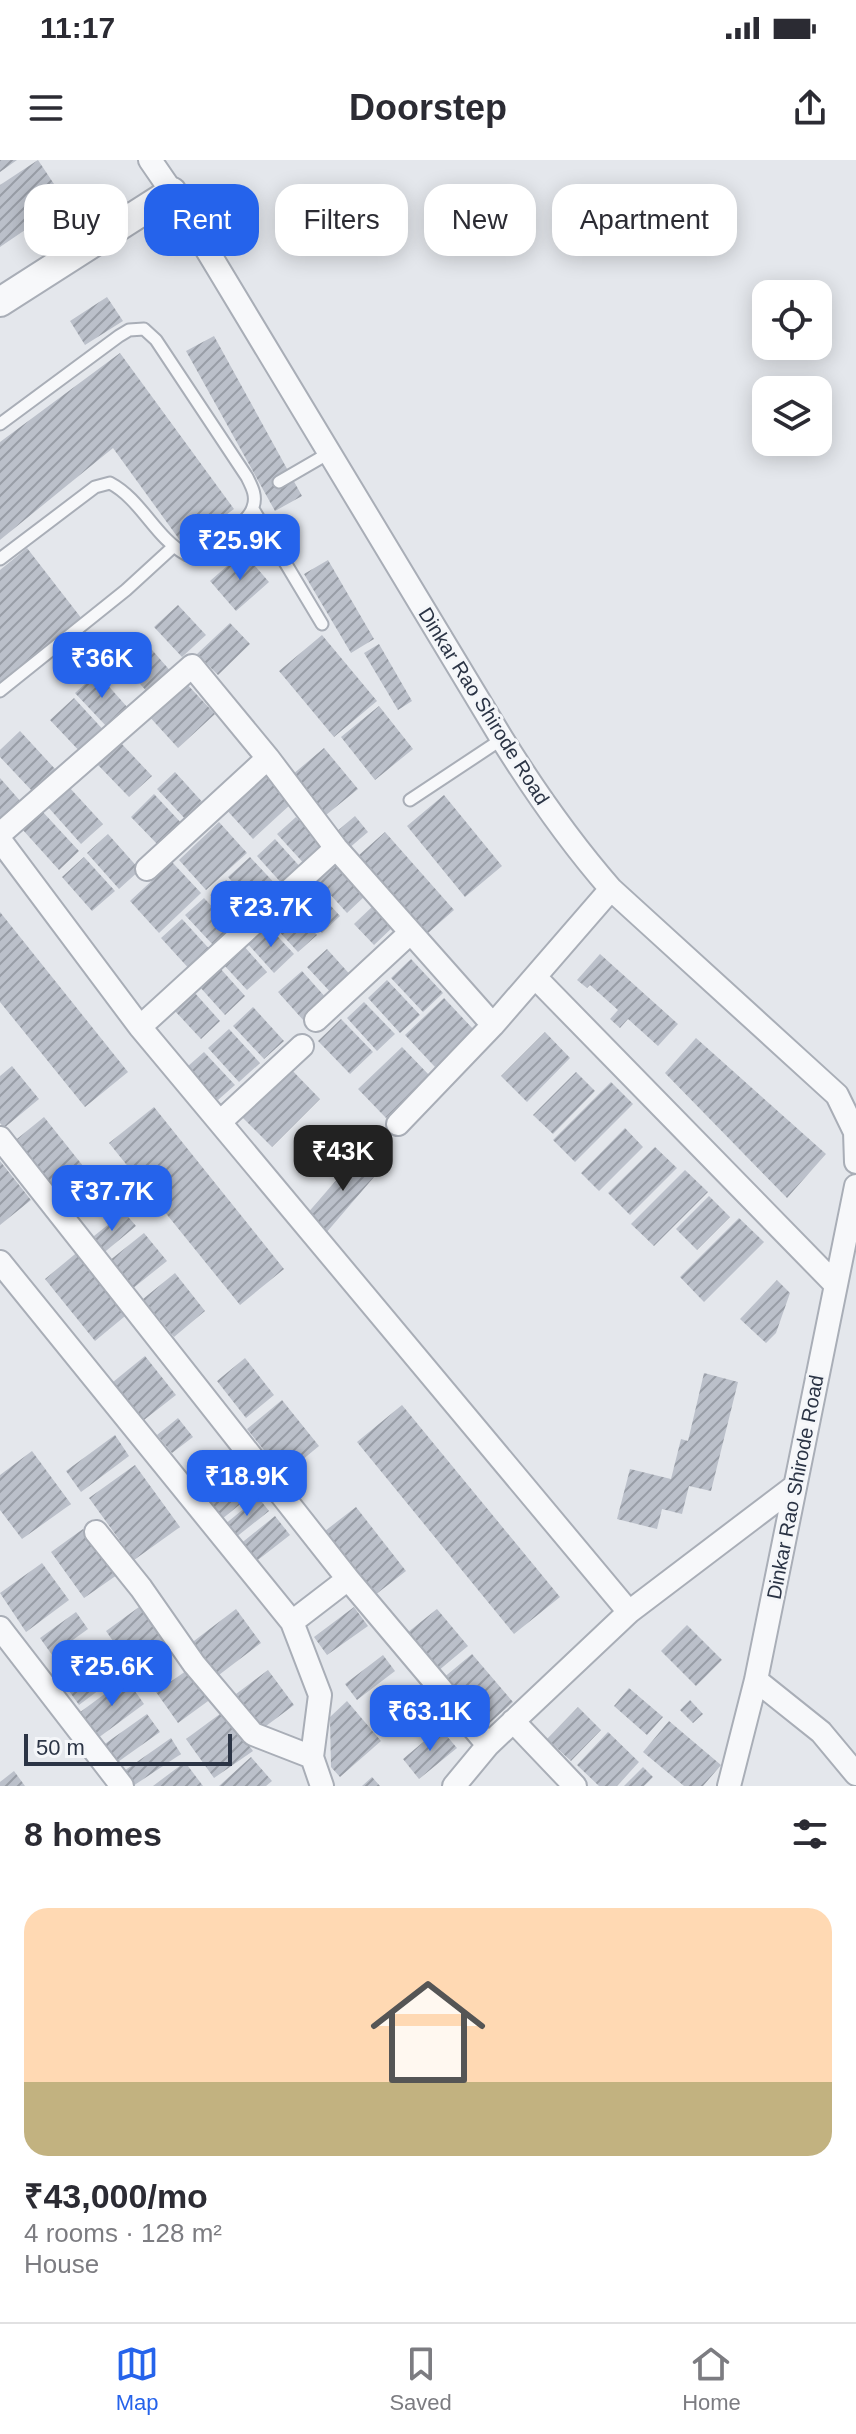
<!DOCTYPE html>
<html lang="en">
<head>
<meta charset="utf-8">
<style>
  body { margin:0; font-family:Helvetica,sans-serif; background:#f2f2f3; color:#2b2b33; height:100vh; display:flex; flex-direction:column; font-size:30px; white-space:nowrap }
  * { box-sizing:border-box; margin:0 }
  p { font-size:26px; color:#7c7c81 }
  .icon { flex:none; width:44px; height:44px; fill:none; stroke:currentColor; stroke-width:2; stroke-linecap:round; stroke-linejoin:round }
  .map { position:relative; height:1626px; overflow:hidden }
  .details { display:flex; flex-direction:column; background:#fff; flex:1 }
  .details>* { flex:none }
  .top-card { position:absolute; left:24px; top:24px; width:808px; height:72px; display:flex; gap:16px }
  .controls { position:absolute; left:752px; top:120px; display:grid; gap:16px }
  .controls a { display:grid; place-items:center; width:80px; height:80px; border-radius:16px; background:#fff; box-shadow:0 4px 20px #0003; font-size:40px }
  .scale { position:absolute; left:24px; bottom:20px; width:208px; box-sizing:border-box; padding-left:8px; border:4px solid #2b3445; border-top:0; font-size:22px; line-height:28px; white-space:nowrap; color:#2b3445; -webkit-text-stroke:6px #f4f6f9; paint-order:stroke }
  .price { position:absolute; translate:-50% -68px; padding:0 18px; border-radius:16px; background:#2563eb; color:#fff; font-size:26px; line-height:52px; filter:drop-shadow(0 2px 4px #0008) }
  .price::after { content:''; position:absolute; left:50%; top:48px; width:24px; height:18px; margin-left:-12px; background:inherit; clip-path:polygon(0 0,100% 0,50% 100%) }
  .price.active { background:#222; color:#fff }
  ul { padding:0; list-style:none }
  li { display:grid; align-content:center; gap:16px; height:424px; padding:0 24px }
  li+li { border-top:2px solid #e1e1e2 }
  li span { display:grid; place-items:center; height:248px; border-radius:24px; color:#555 }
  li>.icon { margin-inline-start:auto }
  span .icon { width:144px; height:144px; fill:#fffc; stroke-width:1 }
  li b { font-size:34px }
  h2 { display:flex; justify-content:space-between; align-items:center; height:96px; padding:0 24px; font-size:34px }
  .pill { padding:0 28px; border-radius:24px; background:#fff; box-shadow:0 4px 20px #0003; font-size:28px; line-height:72px }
  .pill.active { background:#2563eb; color:#fff }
  .status { display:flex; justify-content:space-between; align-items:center; height:56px; padding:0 40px; background:#fff; direction:ltr }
  .status svg { height:22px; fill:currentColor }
  header { display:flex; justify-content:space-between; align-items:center; height:104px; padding:0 24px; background:#fff; font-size:36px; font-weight:800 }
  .tab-bar { display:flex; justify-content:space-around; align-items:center; height:112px; border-top:2px solid #e1e1e2; background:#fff; font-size:22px; color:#7c7c81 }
  .tab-bar a { display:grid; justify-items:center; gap:4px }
  .tab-bar .active { color:#2563eb }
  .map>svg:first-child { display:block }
</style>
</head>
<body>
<div class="status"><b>11:17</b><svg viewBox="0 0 49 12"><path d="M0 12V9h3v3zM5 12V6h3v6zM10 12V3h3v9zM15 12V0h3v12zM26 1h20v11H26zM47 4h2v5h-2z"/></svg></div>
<header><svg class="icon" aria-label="menu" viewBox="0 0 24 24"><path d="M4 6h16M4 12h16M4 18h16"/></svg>Doorstep<svg class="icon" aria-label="share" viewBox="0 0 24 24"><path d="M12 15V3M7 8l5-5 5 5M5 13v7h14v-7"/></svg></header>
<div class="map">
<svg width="856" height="1626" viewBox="0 0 856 1626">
  <defs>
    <pattern id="building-hatch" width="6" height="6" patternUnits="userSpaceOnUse" patternTransform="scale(2)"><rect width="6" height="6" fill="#bbc0ca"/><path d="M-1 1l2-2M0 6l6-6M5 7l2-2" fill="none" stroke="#989da6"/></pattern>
  </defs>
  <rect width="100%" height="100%" fill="#e4e7ec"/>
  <path fill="url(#building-hatch)" d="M0 0H17L0 12Z
    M38 0 66 42 0 87V25Z
    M107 137 123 161 85 185 70 161Z
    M214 176 302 336 275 351 186 191Z
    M120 193 234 349 184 386 113 288 0 380V282Z
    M27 388 82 459 0 523V410Z
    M243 392 269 422 236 451 210 421Z
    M328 400 374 479 351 493 304 414Z
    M178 445 206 475 182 497 154 467Z
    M230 463 250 484 218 515 197 494Z
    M322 475 377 541 334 577 279 511Z
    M146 483 173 514 150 535 122 504Z
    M379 484 412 541 398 550 364 493Z
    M97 513 128 548 107 567 75 533Z
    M183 520 215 554 178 588 147 554Z
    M74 538 108 575 84 596 50 560Z
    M379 546 413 589 375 620 341 577Z
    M20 571 56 610 33 632 0 597V590Z
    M120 582 152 616 129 637 97 604Z
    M324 588 358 629 326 655 292 615Z
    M264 610 293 642 253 679 224 647Z
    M175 612 205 645 188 662 157 629Z
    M0 618 22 643 0 663Z
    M69 627 103 664 81 684 48 647Z
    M154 634 184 666 160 687 131 657Z
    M444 635 502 706 465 737 407 666Z
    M41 650 79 691 59 710 22 669Z
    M355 656 368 672 348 689 335 673Z
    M296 657 327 691 308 708 277 674Z
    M219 662 247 693 206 730 179 700Z
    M385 672 454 750 428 773 359 695Z
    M108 674 140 710 119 729 87 693Z
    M275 679 303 710 285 727 257 696Z
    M84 697 115 731 92 751 62 717Z
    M250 697 280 729 258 750 228 717Z
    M172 702 201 733 159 773 130 741Z
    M336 703 366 735 347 753 317 720Z
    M226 720 253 750 237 765 210 735Z
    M312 725 340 756 322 773 293 742Z
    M204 738 233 769 214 786 185 755Z
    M374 745 394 766 374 785 354 764Z
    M291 747 317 775 298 792 273 765Z
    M0 752 128 912 85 947 0 842Z
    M182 759 214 794 193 813 161 778Z
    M267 765 294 794 274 813 247 783Z
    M243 785 267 812 247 830 223 804Z
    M327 789 354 819 335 837 307 807Z
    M600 794 678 864 658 886 628 859 620 868 610 859 618 850 590 825 587 828 577 820Z
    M411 799 443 833 423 852 391 818Z
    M219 807 245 836 225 855 199 826Z
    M302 811 327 839 304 861 278 832Z
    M387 820 420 855 400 873 368 838Z
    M194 832 220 861 201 879 174 850Z
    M444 838 474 870 435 907 405 875Z
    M364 842 395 874 377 891 347 858Z
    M253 847 284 881 264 899 233 866Z
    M341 859 373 892 350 914 318 881Z
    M229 869 260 903 239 922 208 888Z
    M545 872 570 898 527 942 501 916Z
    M696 878 826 994 787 1038 665 913Z
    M402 887 430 916 386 958 358 929Z
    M204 892 235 925 218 940 187 907Z
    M285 903 320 939 272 987 237 952Z
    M12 906 39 939 4 968 0 963V916Z
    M576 912 595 931 553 974 533 955Z
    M611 922 633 944 575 1002 553 980Z
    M154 947 284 1109 240 1145 109 983Z
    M44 957 103 1031 72 1056 12 983Z
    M625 968 643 987 599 1031 581 1013Z
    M655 987 677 1008 630 1055 608 1033Z
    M360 993 380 1010 326 1073 306 1055Z
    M0 1001 31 1040 0 1065Z
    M685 1010 708 1032 654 1086 631 1064Z
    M709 1036 730 1057 697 1090 676 1069Z
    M124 1052 136 1066 101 1095 89 1080Z
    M739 1058 764 1082 704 1142 680 1117Z
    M144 1073 167 1101 132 1129 109 1101Z
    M80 1090 130 1152 95 1181 45 1119Z
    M175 1113 205 1151 174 1177 143 1139Z
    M777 1120 790 1133 776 1173 766 1183 740 1159Z
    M145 1196 176 1235 144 1260 113 1222Z
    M245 1198 274 1235 246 1258 217 1221Z
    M704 1213 738 1222 711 1331 689 1326 682 1354 662 1349 657 1369 617 1359 630 1309 671 1319 681 1279 688 1281Z
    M282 1240 319 1286 284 1315 247 1269Z
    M402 1245 560 1437 514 1474 357 1282Z
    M178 1258 193 1277 172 1293 157 1275Z
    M115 1275 129 1296 81 1332 66 1311Z
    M32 1291 71 1344 22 1379 0 1350V1315Z
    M226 1293 239 1309 206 1336 193 1320Z
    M135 1305 180 1367 134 1400 89 1338Z
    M246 1311 260 1328 222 1359 208 1342Z
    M258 1337 269 1351 235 1378 224 1365Z
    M356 1347 406 1411 375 1435 325 1371Z
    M275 1356 290 1375 254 1403 239 1385Z
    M83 1369 117 1415 84 1438 51 1392Z
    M42 1403 69 1440 26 1472 0 1433Z
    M146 1442 172 1478 132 1508 106 1471Z
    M354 1447 368 1466 327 1495 314 1477Z
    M236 1449 261 1483 211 1521 186 1487Z
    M437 1449 468 1486 438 1511 407 1473Z
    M76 1452 88 1469 52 1495 40 1478Z
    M687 1465 722 1500 696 1526 661 1491Z
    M472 1494 513 1542 484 1568 442 1519Z
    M383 1495 395 1511 357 1540 345 1524Z
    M88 1506 103 1527 79 1545 64 1524Z
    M193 1506 215 1536 178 1563 156 1532Z
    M268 1510 294 1545 262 1569 236 1534Z
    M126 1518 144 1544 98 1578 79 1553Z
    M629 1528 663 1557 647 1575 614 1546Z
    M690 1540 703 1554 693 1563 680 1550Z
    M347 1541 381 1581 340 1617 331 1607 330 1557Z
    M578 1547 601 1570 571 1601 547 1579Z
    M224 1551 253 1591 214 1618 186 1579Z
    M147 1554 160 1572 115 1604 102 1586Z
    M669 1561 721 1605 703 1626H684L643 1592Z
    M440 1568 457 1588 419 1619 403 1599Z
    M608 1572 639 1602 617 1626H599L577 1605Z
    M171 1578 181 1594 133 1626 124 1611Z
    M251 1597 272 1621 266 1626H219Z
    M185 1602 203 1626H153Z
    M643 1607 653 1617 644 1626H624Z
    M14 1611 25 1626H0V1622Z
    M372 1617 380 1626H362Z"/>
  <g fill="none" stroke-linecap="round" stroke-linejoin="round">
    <g stroke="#a9aeb7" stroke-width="15">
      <path id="service" d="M0 264 119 176 129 170 144 169 156 180 247 317C252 327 257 336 253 347 248 365 204 389 187 395 155 378 142 340 110 323L95 327 0 399
        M279 322 329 293
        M253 349 322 464
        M0 531 126 430 173 387
        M410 640 502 579"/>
    </g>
    <g stroke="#a9aeb7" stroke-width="26">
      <path id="minor" d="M150 0 172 32 502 579C535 632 570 682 611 729L837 935 855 972 856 1002
        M0 674 192 506 268 598 336 688 493 865
        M0 680 140 867 629 1452
        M147 709 268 598
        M535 817 836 1125
        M316 860 410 773
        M140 867 336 688
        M220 962 302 886
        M398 964 493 865 611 729
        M0 978 348 1419 488 1585
        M0 1102 292 1462 320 1535 312 1597 322 1626
        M96 1372 141 1428 194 1504 253 1574 312 1597
        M292 1462 348 1419
        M0 1468 122 1626
        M756 1520 821 1572 856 1614
        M513 1561 575 1626
        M454 1626 488 1585 629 1452 795 1326
        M729 1626 756 1520 856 1026"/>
    </g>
    <g stroke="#a9aeb7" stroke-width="32">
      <path id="tertiary" d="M0 142 172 32"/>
    </g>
    <use href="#service" stroke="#f7f8fa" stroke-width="11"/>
    <use href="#minor" stroke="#f7f8fa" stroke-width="22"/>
    <use href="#tertiary" stroke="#f7f8fa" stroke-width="28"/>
  </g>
  <g text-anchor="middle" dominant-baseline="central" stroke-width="6" stroke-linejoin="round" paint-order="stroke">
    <g font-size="20" fill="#2b3445" stroke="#f4f6f9">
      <text transform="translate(484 546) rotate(58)">Dinkar Rao Shirode Road</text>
      <text transform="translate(795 1327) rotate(-79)">Dinkar Rao Shirode Road</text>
    </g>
  </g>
</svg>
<div class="controls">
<a><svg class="icon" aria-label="locate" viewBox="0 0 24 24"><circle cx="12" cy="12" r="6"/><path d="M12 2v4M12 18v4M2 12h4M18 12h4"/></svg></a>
<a><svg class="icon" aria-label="layers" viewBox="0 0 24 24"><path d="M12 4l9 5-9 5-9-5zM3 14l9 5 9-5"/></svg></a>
</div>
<div class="scale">50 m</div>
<b class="price" style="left:240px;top:422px">₹25.9K</b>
<b class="price" style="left:102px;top:540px">₹36K</b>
<b class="price" style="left:271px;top:789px">₹23.7K</b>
<b class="price active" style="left:343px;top:1033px">₹43K</b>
<b class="price" style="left:112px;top:1073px">₹37.7K</b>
<b class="price" style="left:247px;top:1358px">₹18.9K</b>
<b class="price" style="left:112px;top:1548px">₹25.6K</b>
<b class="price" style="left:430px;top:1593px">₹63.1K</b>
<div class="top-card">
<a class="pill">Buy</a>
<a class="pill active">Rent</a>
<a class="pill">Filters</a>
<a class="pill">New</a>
<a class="pill">Apartment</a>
</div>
</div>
<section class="details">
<h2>8 homes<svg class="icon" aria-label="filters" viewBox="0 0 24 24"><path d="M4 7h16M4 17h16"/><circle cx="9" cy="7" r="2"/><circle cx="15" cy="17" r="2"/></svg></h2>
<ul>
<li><span style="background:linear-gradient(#ffd9b3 70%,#c2b280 0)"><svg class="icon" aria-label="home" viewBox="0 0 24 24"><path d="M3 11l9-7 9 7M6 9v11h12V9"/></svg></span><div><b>₹43,000/mo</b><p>4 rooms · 128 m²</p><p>House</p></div></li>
</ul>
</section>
<nav class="tab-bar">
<a class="active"><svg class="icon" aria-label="map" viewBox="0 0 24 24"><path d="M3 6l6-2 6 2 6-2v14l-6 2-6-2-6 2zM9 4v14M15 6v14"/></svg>Map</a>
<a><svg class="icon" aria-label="saved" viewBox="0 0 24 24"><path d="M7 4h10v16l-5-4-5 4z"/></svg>Saved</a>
<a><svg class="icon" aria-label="home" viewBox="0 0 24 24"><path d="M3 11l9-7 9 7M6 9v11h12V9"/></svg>Home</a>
</nav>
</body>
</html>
